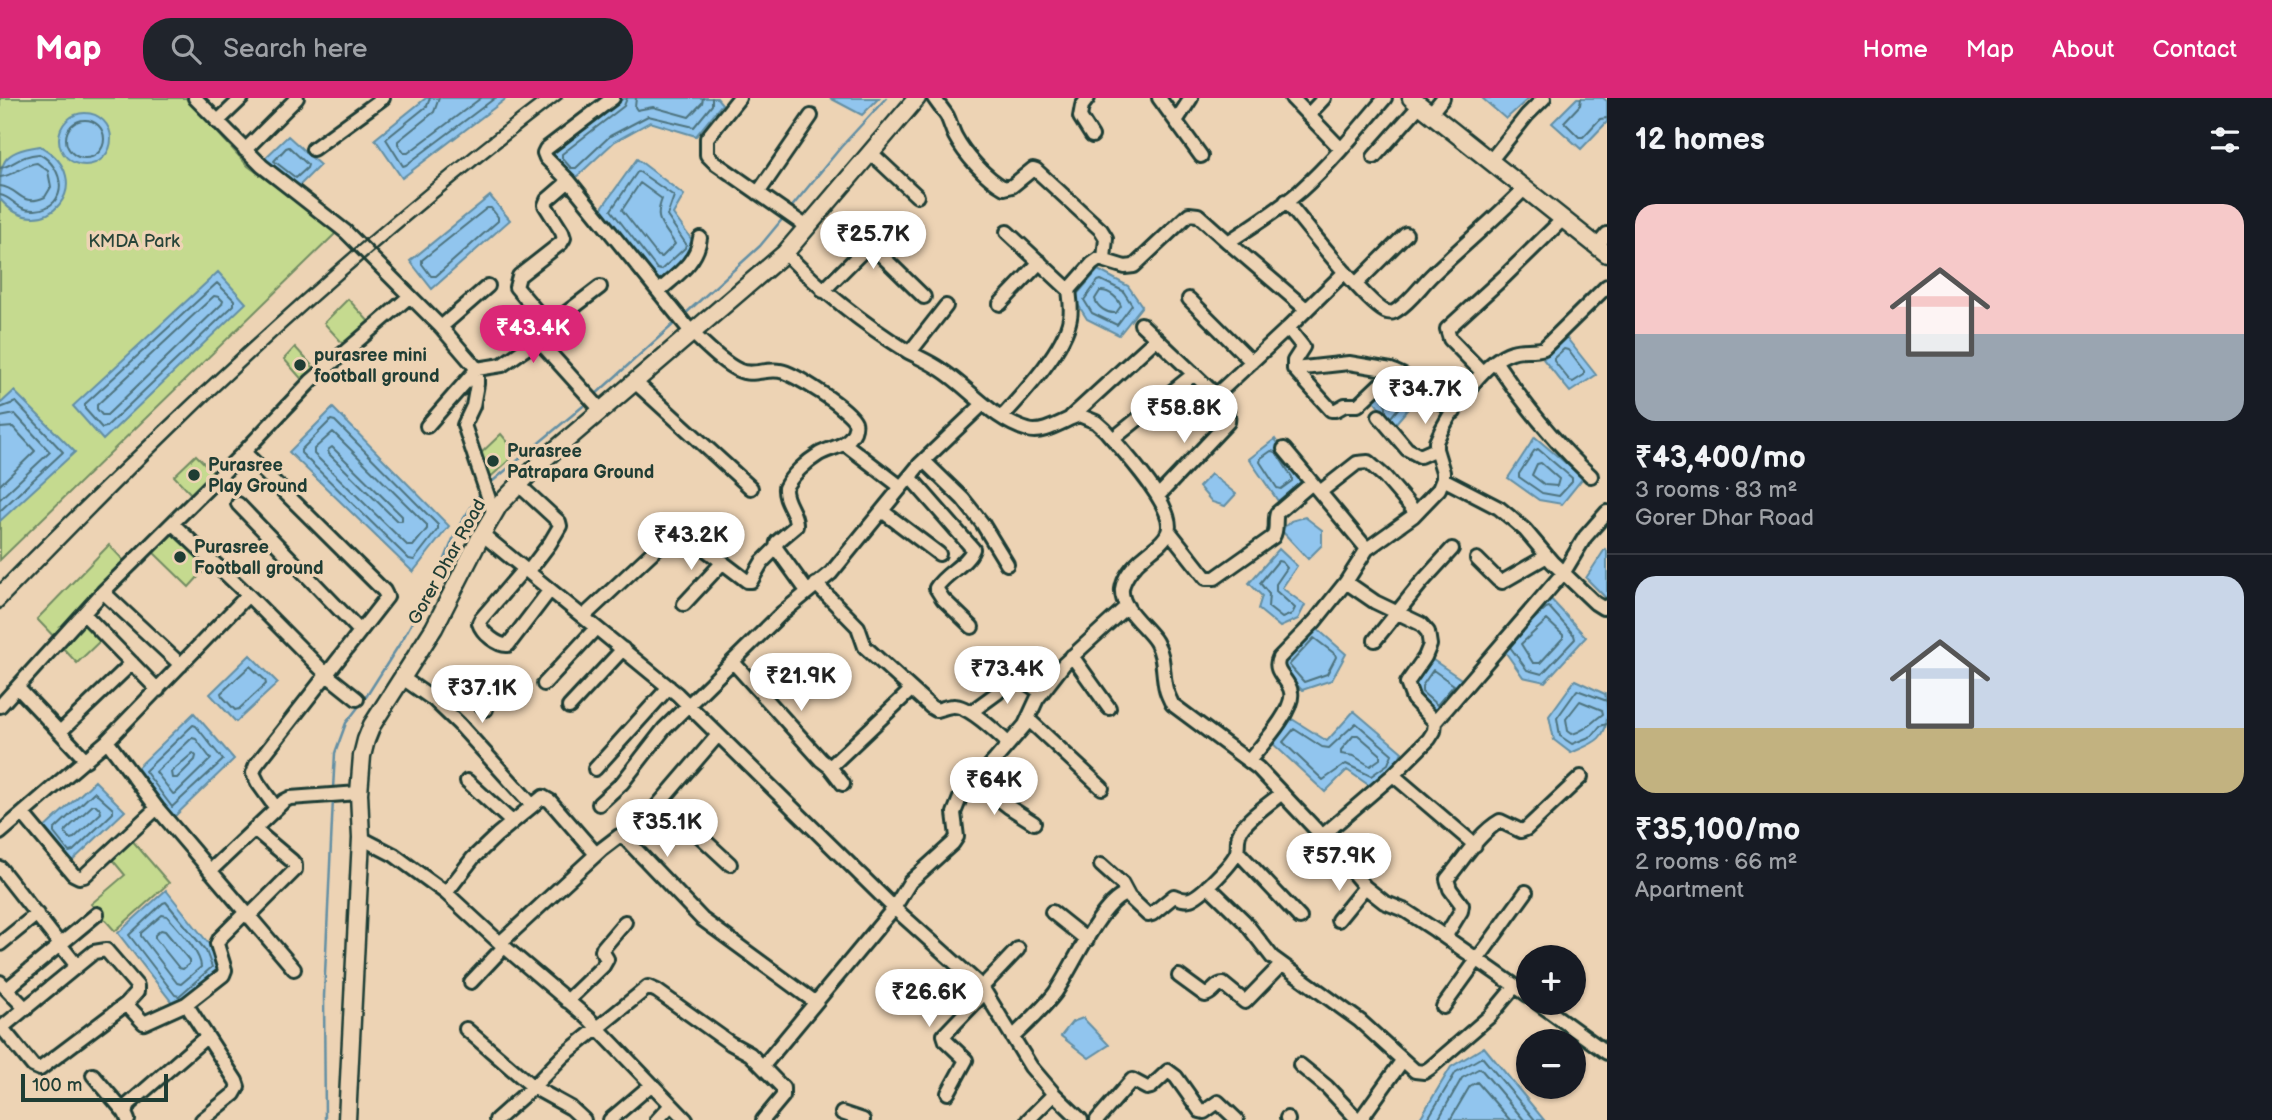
<!DOCTYPE html>
<html lang="en">
<head>
<meta charset="utf-8">
<style>
  body { margin:0; font-family:"Balsamiq Sans",sans-serif; background:#20242c; color:#f1f3f6; height:100vh; display:flex; flex-direction:column; font-size:26px; white-space:nowrap }
  * { box-sizing:border-box; margin:0 }
  p { font-size:23px; color:#9ea1a6 }
  .icon { flex:none; width:38px; height:38px; fill:none; stroke:currentColor; stroke-width:2; stroke-linecap:round; stroke-linejoin:round }
  .map { position:relative; flex:1; overflow:hidden }
  .details { display:flex; flex-direction:column; background:#171b24; width:665px }
  .details>* { flex:none }
  .buttons { position:absolute; left:1516px; top:847px; display:grid; gap:14px }
  .buttons a { display:grid; place-items:center; width:70px; height:70px; border-radius:50%; background:#171b24; box-shadow:0 2px 5px #0004; font-size:35px }
  .scale { position:absolute; left:21px; bottom:18px; width:147px; box-sizing:border-box; padding-left:7px; border:4px solid #1f3d34; border-top:0; font-size:19px; line-height:24px; white-space:nowrap; color:#1f3d34; -webkit-text-stroke:5px #edd3b4; paint-order:stroke }
  .price { position:absolute; translate:-50% -60px; padding:0 16px; border-radius:24px; background:#fff; color:#222; font-size:23px; line-height:46px; filter:drop-shadow(0 2px 4px #0008) }
  .price::after { content:''; position:absolute; left:50%; top:42px; width:21px; height:16px; margin-left:-10px; background:inherit; clip-path:polygon(0 0,100% 0,50% 100%) }
  .price.active { background:#db2777; color:#fff }
  ul { padding:0; list-style:none }
  li { display:grid; align-content:center; gap:14px; height:371px; padding:0 28px }
  li+li { border-top:2px solid #363941 }
  li span { display:grid; place-items:center; height:217px; border-radius:21px; color:#555 }
  li>.icon { margin-inline-start:auto }
  span .icon { width:126px; height:126px; fill:#fffc; stroke-width:1 }
  li b { font-size:30px }
  h2 { display:flex; justify-content:space-between; align-items:center; height:84px; padding:0 28px; font-size:30px }
  header { display:flex; align-items:center; gap:42px; box-sizing:border-box; height:98px; padding:0 35px; background:#db2777; color:#fff }
  header strong { font-size:33px }
  nav { display:flex; gap:38px; margin-inline-start:auto; font-size:24px }
  .search { width:490px; height:63px; background:#20242c; display:flex; align-items:center; gap:18px; box-sizing:border-box; padding:0 24px; border-radius:28px; color:#9ea1a6; font-size:26px }
  main { display:flex; flex:1; min-height:0 }
  .map>svg:first-child { display:block }
</style>
</head>
<body>
<header>
<strong>Map</strong>
<div class="search"><svg class="icon" aria-label="search" viewBox="0 0 24 24"><circle cx="10" cy="10" r="6"/><path d="M15 15l6 6"/></svg>Search here</div>
<nav><a>Home</a><a>Map</a><a>About</a><a>Contact</a></nav>
</header>
<main>
<div class="map">
<svg width="1607" height="1022" viewBox="0 0 1607 1022">
  <rect width="100%" height="100%" fill="#edd3b4"/>
  <filter id="ink" filterUnits="userSpaceOnUse"><feTurbulence type="fractalNoise" baseFrequency=".0143" numOctaves="2"/><feDisplacementMap in="SourceGraphic" scale="14" xChannelSelector="R" yChannelSelector="G"/><feConvolveMatrix kernelMatrix="1 2 1 2 8 2 1 2 1" color-interpolation-filters="sRGB"/></filter>
  <g filter="url(#ink)">
    <path fill="#c5da8f" stroke="#728c62" stroke-width="2" d="M0 0H186L248 68 337 134 0 462Z
      M348 201 371 226 346 249 324 225Z
      M295 249 317 273 305 285 284 261Z
      M501 336 517 355 486 383 478 358Z
      M196 357 215 376 192 397 174 378Z
      M173 430 210 466 189 489 151 452Z
      M109 447 128 467 58 543 37 521Z
      M82 522 102 541 77 565 60 547Z
      M131 741 169 785 115 833 91 806 125 777 110 759Z"/>
    <path fill="#91c5ee" stroke="#638fa4" stroke-width="2" d="M426 0H507L402 80 375 41Z
      M624 0H717L722 6 696 38 650 24 614 44 573 82 549 57Z
      M830 0H879L862 17Z
      M1482 0H1529L1506 21Z
      M1577 0H1603L1607 3V24L1581 51 1552 25Z
      M59 41a26 26 0 1 1 52 0a26 26 0 1 1-52 0Z
      M288 38 320 67 296 91 262 63Z
      M40 48C102 82 43 152 0 101 0 64 0 54 40 48Z
      M637 61 684 97 673 116 697 149 658 184 601 111Z
      M490 98 510 122 432 191 410 163Z
      M1098 172 1128 188 1142 208 1119 237 1087 221 1074 200Z
      M218 174 246 205 103 342 73 308Z
      M1566 239 1596 277 1570 294 1543 261Z
      M1395 276 1418 299 1390 332 1376 317 1380 310 1371 298Z
      M14 293 75 354 0 423V306Z
      M333 310 449 428 413 474 289 354Z
      M1535 339 1583 380 1562 406 1539 402 1508 380Z
      M1275 341 1303 382 1278 403 1249 361Z
      M1211 376 1236 396 1225 408 1212 404 1199 389Z
      M1305 419 1322 432V447L1308 461 1281 432 1291 423Z
      M1279 451 1297 468 1282 490 1305 507 1298 521 1280 529 1258 511 1262 498 1249 485Z
      M1605 451 1607 453V501L1586 480Z
      M1548 498 1586 539 1545 584 1523 579 1499 545Z
      M1314 528 1346 556 1332 582 1302 592 1278 568Z
      M250 557 278 585 236 624 210 596Z
      M1430 560 1467 585 1437 619 1415 598V586Z
      M1575 582 1605 596C1607 603 1607 610 1607 618 1607 643 1590 646 1571 655L1554 642 1549 618Z
      M1354 613 1402 654 1394 671 1370 688 1347 672 1325 694 1271 644 1292 621 1327 643Z
      M194 615 234 661 172 721 134 673Z
      M95 683 125 713 69 766 42 732Z
      M166 792 212 850 222 872 184 904 174 907 118 835Z
      M1083 920 1109 947 1089 960 1061 938 1072 924Z
      M1484 949 1544 1022H1419L1451 969Z"/>
    <g fill="none" stroke-linecap="round" stroke-linejoin="round">
      <path stroke="#4d737e" stroke-width="2" d="M430 0 427 8 386 41 403 68 406 67 495 0
        M439 0 434 14 398 43V46L404 55H408L481 0
        M627 0 624 8 562 56V60L571 70H576L610 38 648 18 694 29 712 7V0
        M636 0 635 9 637 12 653 9 689 19 702 5 703 0
        M1581 0 1580 7 1564 24 1579 39H1583L1600 21 1607 20
        M66 41a19 19 0 1 1 38 0a19 19 0 1 1-38 0Z
        M289 49 308 67 307 70 296 80 274 63 286 50Z
        M0 70C14 68 19 57 39 56 65 69 70 109 35 112 16 113 13 99 0 97
        M638 73 674 98 667 118 686 146 685 150 661 172 657 171 611 112Z
        M0 79C14 78 23 66 37 65L48 73 51 89 45 99C20 110 20 90 0 88
        M640 85 662 101C653 124 664 127 675 146L662 159 658 158 622 112Z
        M487 110H491L498 119V123L436 178H431L422 166V162Z
        M1101 182 1123 193 1132 207 1117 227 1092 215 1084 202 1098 183Z
        M217 185 234 202V207L106 329 102 330 85 311V306Z
        M1100 193C1109 192 1118 200 1121 208L1116 215C1107 216 1097 209 1095 201Z
        M214 198 219 199 223 203 222 206 107 317H102L97 311V307Z
        M1564 251 1568 252 1584 273V277L1573 284 1570 283 1554 263V260Z
        M0 310 16 304 63 354 0 413
        M1386 314V308L1382 298 1392 288 1396 287 1407 300 1391 319
        M0 319 15 316 50 354 0 401
        M331 322 335 323 438 427V431L414 462 409 461 301 355V352Z
        M0 330 13 329 35 353 0 387
        M333 334 427 427V431L413 448H408L314 356V351Z
        M332 349 402 418V423H397L329 356 328 352Z
        M1538 351 1572 380V384L1559 398 1542 395 1519 379V376L1534 353Z
        M1271 353 1276 354 1292 379V383L1281 391 1277 390 1260 364 1261 360Z
        M1541 365 1559 381 1557 388 1545 387 1532 377 1537 366Z
        M1278 463 1282 464 1287 470 1276 486V493L1295 510 1292 516 1282 520 1268 509 1269 496 1260 485Z
        M1547 522 1563 537V540L1540 565H1533L1521 546Z
        M1314 540 1335 556 1336 559 1327 576 1304 584 1289 567Z
        M1510 549 1527 572 1542 576 1575 541 1574 537 1549 509 1546 510 1533 522
        M250 568 265 582 266 586 239 611 235 612 222 598 221 595Z
        M1433 572 1454 587 1437 607 1422 594V588Z
        M1580 603 1602 612 1603 616C1593 623 1585 633 1572 636L1568 633 1566 621Z
        M1607 603 1577 592 1557 620 1560 638 1572 646 1592 638 1600 628 1607 626
        M1356 625 1392 656 1388 666 1371 678 1346 666 1323 682 1283 644 1294 631 1322 649 1329 650Z
        M193 627 196 628 223 662 172 709 145 673Z
        M1354 637H1358L1380 656V661L1370 668 1354 658 1341 656V652Z
        M192 640 196 641 211 661 176 695 173 696 156 674Z
        M193 655 196 658 195 662 177 680H172L171 674Z
        M94 694 113 711V715L73 753 69 754 54 735V732Z
        M93 707H96L100 711 101 715 74 740 70 741 65 735 66 732Z
        M166 804 206 853 212 869 179 898 175 897 129 837 163 805Z
        M162 817 167 818C177 830 201 854 201 869L181 886 177 885 141 838V835Z
        M161 832 165 833 189 862V866L183 871 179 870 155 840V837Z
        M1427 1022 1456 974 1482 959 1535 1022
        M1438 1022 1462 980 1480 970 1524 1022
        M1450 1022 1470 988 1477 984 1510 1022"/>
      <path stroke="#638fa4" stroke-width="2.5" d="M790 111 841 49 886 0
        M684 217 760 148 784 119
        M595 297 676 224
        M488 387 588 304
        M333 691 335 655 346 625 366 599 404 539 441 471 457 431 481 394
        M325 1022 324 898 333 701"/>
      <g stroke="#1f3d34" stroke-width="18">
        <path id="street" d="M195 0 262 68 346 134 441 229 477 271V286L473 308 464 327 494 416
          M739 0 707 40V57L714 64 807 129
          M934 0C938 6 943 12 947 18 950 24 952 32 955 38 965 57 986 80 1004 90L1012 88 1033 71 1036 72 1101 132 1106 140 1104 161
          M1088 0 1082 8 1080 19 1092 38
          M1159 0 1201 58
          M1292 0 1341 51
          M1431 15 1443 0
          M1309 16 1324 0
          M1176 23 1191 0
          M217 24 242 0
          M313 51 383 0
          M245 52 297 0
          M870 54 917 98
          M1374 59 1420 7
          M1491 62 1527 17 1544 0
          M569 83 692 235C706 247 721 264 738 272 752 279 766 270 780 273 794 275 850 311 855 324 856 327 855 331 854 334 847 349 832 349 819 356 806 364 792 377 785 390 784 405 797 414 796 428L777 444 776 450 807 493
          M758 95 811 18
          M1286 103C1302 122 1369 209 1387 214 1392 215 1393 215 1397 212 1410 204 1420 189 1431 178 1462 148 1495 121 1525 90
          M1007 134 1069 192
          M1228 144 1306 211
          M1597 148 1607 136
          M785 155C822 193 862 225 907 253 918 259 930 264 940 271 970 290 993 322 1028 332 1043 337 1064 322 1079 317L1096 324 1105 332C1121 351 1177 409 1168 434 1165 443 1153 451 1146 457 1136 465 1124 478 1122 491 1120 511 1147 529 1156 544 1165 559 1162 576 1166 591 1167 596 1170 601 1172 606L1258 670 1322 738 1365 789 1384 804 1406 813 1435 832 1528 897
          M1356 186 1406 136
          M660 192C677 177 697 164 700 140
          M823 193 863 153 871 151 877 153 924 199
          M1189 201 1252 264
          M1000 206 1040 164
          M1141 226 1216 297 1288 230 1345 174
          M549 228 600 189
          M441 229 488 188
          M1288 230 1303 249 1294 263V271L1331 312H1336L1345 307H1358L1394 273
          M538 242 548 233 549 228 516 189 519 178 561 145 564 140 562 134 545 107 547 102 569 83 546 60 544 55 546 51 613 0
          M910 254 946 208
          M1495 263C1523 305 1554 344 1591 378
          M1294 271 1349 265 1391 272 1404 278 1454 314
          M1482 274 1450 241 1447 231 1505 178 1563 121
          M635 284 751 390
          M1379 318 1407 351 1420 358 1436 351
          M1002 319C1023 296 1065 251 1070 220 1072 211 1070 201 1069 192L1092 166 1099 161 1125 169 1134 168 1189 116 1198 117 1228 144C1253 128 1278 112 1300 93 1331 65 1358 32 1385 0
          M1071 319 1156 241
          M427 328 477 271 502 267 538 242 601 312
          M1113 341 1194 276
          M845 346 901 389
          M1284 351 1367 451
          M244 354 384 493 387 499 256 667 253 675 258 685 276 710
          M924 363 963 401 982 425 1007 466
          M910 379 973 451C967 467 945 475 936 490L943 501 972 529
          M1443 381 1499 410 1510 419 1525 432 1552 464 1595 505 1603 510 1607 508
          M519 387 559 424 560 428 550 445 528 474
          M1320 394 1357 365 1368 364 1385 379 1416 415
          M1159 397 1228 324C1230 312 1223 306 1216 297
          M238 406 360 533
          M882 413 939 456
          M173 426 248 497 327 577 357 601
          M1169 433 1206 480H1215L1273 439C1278 431 1274 423 1277 415L1312 385
          M482 436 677 596 894 810 982 889 1031 969 1054 996 1081 1022
          M1477 461 1498 482 1502 484 1547 458
          M524 471 481 521 479 525C482 535 498 548 508 547L550 492
          M816 486 858 529 865 549 931 609 936 612C942 611 947 608 953 608 969 607 997 635 1009 646
          M103 494 181 567
          M684 506 723 464
          M84 516 158 592
          M583 519 673 435 678 434 684 435 747 483H751L762 464 776 450
          M1375 542 1421 485 1452 451
          M1072 558 1109 610
          M733 564 821 662 830 669 843 686
          M404 581 434 602 459 626 532 707
          M544 586 596 530
          M18 590 86 662
          M434 602 451 585 460 588 486 611
          M0 608 103 494 244 354 311 283 410 198
          M569 609 623 551
          M971 614 997 595 1012 579 1022 582 1042 595
          M1028 621 1102 690
          M1435 624 1564 474 1585 439 1607 414
          M60 634 132 565
          M107 643 157 710 294 871
          M1249 663C1260 649 1295 612 1291 594 1289 581 1272 574 1279 560L1315 523 1346 484 1367 451 1413 418 1439 391 1443 381V374L1436 351V344C1447 317 1484 262 1512 254 1523 250 1533 254 1544 250L1607 188
          M830 669 911 592
          M595 671 669 589
          M1393 677 1475 747
          M467 683 512 724
          M976 683 1009 709 1034 725
          M662 703 730 766
          M599 706 622 685 664 631 782 515 831 475 920 366 983 306
          M23 716 73 776 79 779 84 778 157 710
          M0 735 107 643 248 497
          M1322 738 1393 677 1429 641 1434 633 1435 624 1413 601 1407 585 1425 559 1430 547 1428 534 1421 526 1375 504 1346 484
          M361 740 394 757 446 795 500 845 588 920 686 1022
          M628 742 718 637
          M1237 753 1300 820
          M1101 767 1122 786 1129 799
          M0 770 77 868
          M210 773 284 703 290 700 359 695
          M1208 788 1244 823 1272 859 1360 923 1415 973 1424 974 1430 970 1490 918 1515 888
          M446 795 473 760 497 737 543 699 550 703 596 756
          M1052 814 1087 842
          M248 819 295 772V767L292 763 254 731
          M1338 822 1365 789
          M1445 839 1461 813 1462 807 1450 791 1447 781C1463 762 1479 735 1500 723L1521 733 1526 731 1581 679
          M500 845 602 751 619 738H623L702 821 815 904
          M0 846 37 816
          M1179 878 1205 897C1213 896 1215 886 1223 886L1245 904 1281 867
          M0 884 26 911
          M471 884 504 849
          M982 889 1018 851
          M8 890 97 816
          M567 903 603 868 607 861 602 853 603 850 625 824
          M1538 905 1607 955
          M1443 909 1526 794
          M2 930 33 968 40 971 126 906
          M0 931 94 854 106 852 137 888V894L126 906 144 925 186 906
          M466 931 533 989 571 1010 584 1022
          M1013 939C1027 925 1043 911 1055 895 1071 872 1100 806 1124 797L1129 799 1148 817 1152 816 1174 798C1179 800 1184 803 1190 801 1201 798 1233 765 1237 754 1239 746 1236 740 1241 732 1248 720 1270 705 1282 695
          M1300 967 1327 989 1358 1022
          M763 968 894 810 910 784 953 745 957 739 954 715 960 700 995 662 1025 627 1037 601 1064 566 1127 508
          M93 977 125 1015
          M948 995 966 962 946 943 944 937 985 894
          M842 1015 863 1022
          M1287 1020 1288 1022
          M128 1022 125 1015 129 1006 206 939
          M202 1022 234 996 238 989 236 983 186 906 223 877 225 872 217 846 220 840 245 815
          M496 1022 533 989 563 958 648 889 657 893 730 945 750 956 783 990V998L763 1022
          M610 1022 651 987
          M657 1022 671 1007
          M1028 1022 1054 996
          M1097 1022 1132 982 1147 990 1151 989 1168 973 1176 979 1200 1013 1204 1014 1218 1004 1237 1022
          M1360 1022 1402 963"/>
      </g>
      <g stroke="#1f3d34" stroke-width="21">
        <path id="secondary" d="M1411 0 1607 156
          M347 1022 361 740 359 695 362 658 366 642 372 627 434 530 482 436 499 407 541 364 785 155 917 0"/>
      </g>
      <use href="#street" stroke="#edd3b4" stroke-width="12"/>
      <use href="#secondary" stroke="#edd3b4" stroke-width="16"/>
      <path stroke="#1f3d34" stroke-width="2.5" d="M0 485C55 428 113 373 171 318 288 207 410 98 540 0
        M0 511C51 459 101 407 153 356 280 230 420 109 562 0"/>
    </g>
  </g>
  <g fill="#1f3d34" stroke="#edd3b4" stroke-width="2.5">
    <circle cx="300" cy="267" r="7"/>
    <circle cx="493" cy="363" r="7"/>
    <circle cx="194" cy="377" r="7"/>
    <circle cx="180" cy="459" r="7"/>
  </g>
  <g text-anchor="middle" dominant-baseline="central" stroke-width="7" stroke-linejoin="round" paint-order="stroke">
    <g font-size="18" fill="#274539" stroke="#edd3b4">
      <text x="134" y="143">KMDA Park</text>
    </g>
    <g font-size="18" font-weight="bold" fill="#1f3d34" stroke="#edd3b4" text-anchor="start">
      <text x="314" y="257">purasree mini<tspan x="314" dy="21">football ground</tspan></text>
      <text x="507" y="353">Purasree<tspan x="507" dy="21">Patrapara Ground</tspan></text>
      <text x="208" y="367">Purasree<tspan x="208" dy="21">Play Ground</tspan></text>
      <text x="194" y="449">Purasree<tspan x="194" dy="21">Football ground</tspan></text>
    </g>
    <g font-size="18" fill="#1f3d34" stroke="#edd3b4">
      <text transform="translate(447 464) rotate(-61)">Gorer Dhar Road</text>
    </g>
  </g>
</svg>
<div class="buttons">
<a>+</a>
<a>−</a>
</div>
<div class="scale">100 m</div>
<b class="price" style="left:873px;top:173px">₹25.7K</b>
<b class="price active" style="left:533px;top:267px">₹43.4K</b>
<b class="price" style="left:1425px;top:328px">₹34.7K</b>
<b class="price" style="left:1184px;top:347px">₹58.8K</b>
<b class="price" style="left:691px;top:474px">₹43.2K</b>
<b class="price" style="left:1007px;top:608px">₹73.4K</b>
<b class="price" style="left:801px;top:615px">₹21.9K</b>
<b class="price" style="left:482px;top:627px">₹37.1K</b>
<b class="price" style="left:994px;top:719px">₹64K</b>
<b class="price" style="left:667px;top:761px">₹35.1K</b>
<b class="price" style="left:1339px;top:795px">₹57.9K</b>
<b class="price" style="left:929px;top:931px">₹26.6K</b>
</div>
<section class="details">
<h2>12 homes<svg class="icon" aria-label="filters" viewBox="0 0 24 24"><path d="M4 7h16M4 17h16"/><circle cx="9" cy="7" r="2"/><circle cx="15" cy="17" r="2"/></svg></h2>
<ul>
<li><span style="background:linear-gradient(#f6c9c9 60%,#9aa5b1 0)"><svg class="icon" aria-label="home" viewBox="0 0 24 24"><path d="M3 11l9-7 9 7M6 9v11h12V9"/></svg></span><div><b>₹43,400/mo</b><p>3 rooms · 83 m²</p><p>Gorer Dhar Road</p></div></li>
<li><span style="background:linear-gradient(#c9d6e8 70%,#c2b280 0)"><svg class="icon" aria-label="home" viewBox="0 0 24 24"><path d="M3 11l9-7 9 7M6 9v11h12V9"/></svg></span><div><b>₹35,100/mo</b><p>2 rooms · 66 m²</p><p>Apartment</p></div></li>
</ul>
</section>
</main>
</body>
</html>
